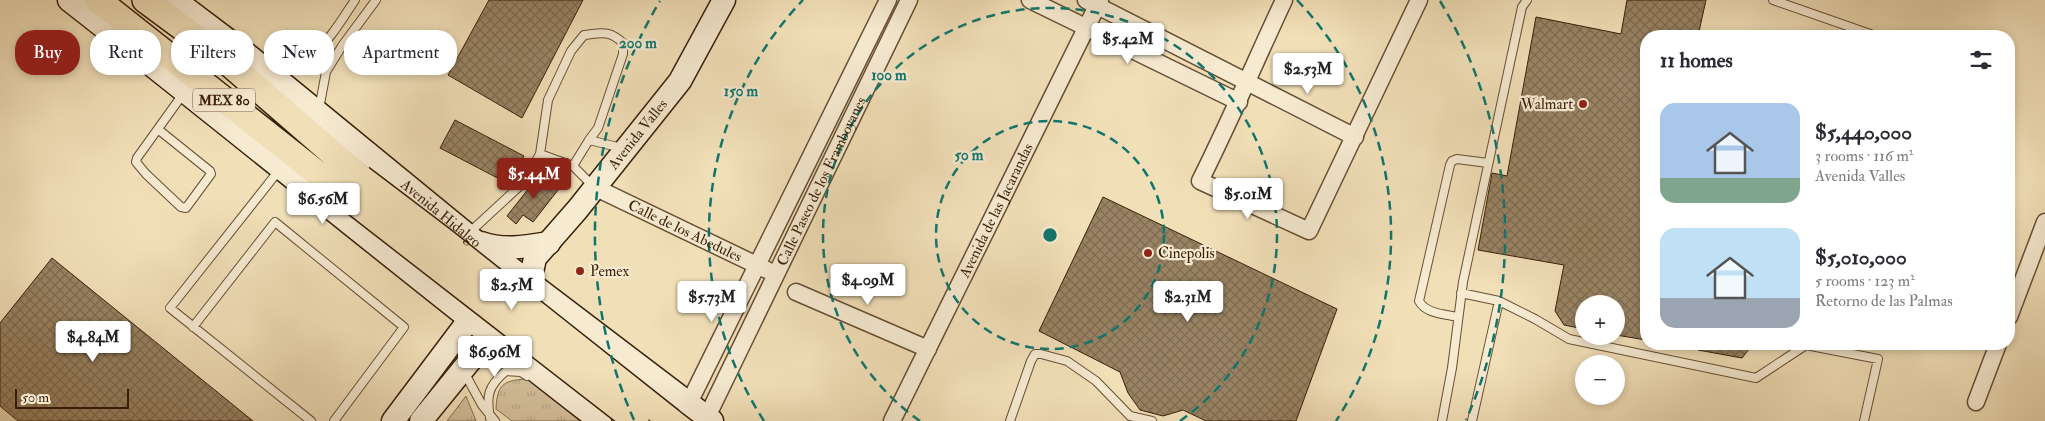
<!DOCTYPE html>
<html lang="en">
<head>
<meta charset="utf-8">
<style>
  body { margin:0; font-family:"IM FELL Double Pica",serif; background:#f7f7f7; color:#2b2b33; height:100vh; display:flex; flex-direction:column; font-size:19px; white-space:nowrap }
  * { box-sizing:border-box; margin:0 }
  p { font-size:16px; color:#7c7c81 }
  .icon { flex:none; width:28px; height:28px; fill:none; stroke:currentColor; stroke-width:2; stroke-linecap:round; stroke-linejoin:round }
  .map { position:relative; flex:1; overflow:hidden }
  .panel { position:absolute; left:1640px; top:30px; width:375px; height:320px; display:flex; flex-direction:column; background:#fff; border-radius:20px; box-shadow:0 2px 8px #0003 }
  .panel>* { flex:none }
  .guide { position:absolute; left:15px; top:30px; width:475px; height:45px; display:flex; gap:10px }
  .fabs { position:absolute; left:1575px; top:295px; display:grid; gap:10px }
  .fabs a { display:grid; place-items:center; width:50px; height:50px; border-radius:50%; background:#fff; box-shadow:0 2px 8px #0003; font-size:25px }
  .scale { position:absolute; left:15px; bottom:12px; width:114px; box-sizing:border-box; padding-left:5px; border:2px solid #391f08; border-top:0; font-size:14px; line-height:18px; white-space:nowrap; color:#391f08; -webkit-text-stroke:4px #f6ead1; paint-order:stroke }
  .price { position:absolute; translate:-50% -42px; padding:0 11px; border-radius:5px; background:#fff; color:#222; font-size:16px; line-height:32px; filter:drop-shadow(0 1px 2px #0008) }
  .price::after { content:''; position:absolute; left:50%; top:30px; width:15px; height:11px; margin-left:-8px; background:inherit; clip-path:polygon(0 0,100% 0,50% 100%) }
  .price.active { background:#8f2418; color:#fff }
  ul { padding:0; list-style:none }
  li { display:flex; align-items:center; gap:15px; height:125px; padding:0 20px }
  li span { display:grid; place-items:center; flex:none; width:140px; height:100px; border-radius:15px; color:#555 }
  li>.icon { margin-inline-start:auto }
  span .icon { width:60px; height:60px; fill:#fffc; stroke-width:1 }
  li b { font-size:21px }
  h2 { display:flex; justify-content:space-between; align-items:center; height:60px; padding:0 20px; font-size:21px }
  .tag { padding:0 18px; border-radius:20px; background:#fff; box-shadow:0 2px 8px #0003; font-size:18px; line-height:45px }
  .tag.active { background:#8f2418; color:#fff }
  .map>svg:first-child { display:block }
</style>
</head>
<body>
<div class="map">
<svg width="2045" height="421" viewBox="0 0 2045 421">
  <defs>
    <pattern id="grass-tufts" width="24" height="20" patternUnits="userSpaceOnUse" patternTransform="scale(1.25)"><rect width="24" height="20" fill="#d2be9a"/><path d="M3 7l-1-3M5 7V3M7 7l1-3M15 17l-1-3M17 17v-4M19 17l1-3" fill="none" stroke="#b5a383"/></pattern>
    <pattern id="building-cross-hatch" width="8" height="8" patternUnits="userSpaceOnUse" patternTransform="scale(1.25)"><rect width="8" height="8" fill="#998364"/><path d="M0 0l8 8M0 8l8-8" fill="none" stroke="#7e6b50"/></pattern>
  </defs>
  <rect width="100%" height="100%" fill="#f1dfb8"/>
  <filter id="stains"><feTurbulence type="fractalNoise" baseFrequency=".004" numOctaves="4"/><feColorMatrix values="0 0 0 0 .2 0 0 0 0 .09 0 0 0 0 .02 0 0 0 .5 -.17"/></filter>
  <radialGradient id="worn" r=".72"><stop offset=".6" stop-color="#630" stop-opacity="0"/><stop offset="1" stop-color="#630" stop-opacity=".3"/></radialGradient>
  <path fill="url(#grass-tufts)" stroke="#866e51" d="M528 379 580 421H512L496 409C497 383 505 380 528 379Z
    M466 396 476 421H447Z"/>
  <path fill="url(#building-cross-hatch)" stroke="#391f08" d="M489 0H583L522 118 448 75Z
    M1627 0H1706L1698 36H1646V340L1616 335V304H1584V329L1564 325 1555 311 1564 265 1478 250 1492 173 1507 176 1536 17 1621 34Z
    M455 120 524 156 509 184 440 148Z
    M540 174 558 190 533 222 523 215 516 224 507 216Z
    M1103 197 1337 309 1296 421H1206L1183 410 1163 416 1140 410 1128 393 1120 372 1039 331Z
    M52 258 253 421H18L0 406V323Z
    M1698 344H1753L1742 358 1698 350Z"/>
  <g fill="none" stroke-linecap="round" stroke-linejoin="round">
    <g stroke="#674f34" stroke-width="10">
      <path id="lane" d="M1773 0 1876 36
        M269 64C316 68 332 34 355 0
        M319 109 326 72 342 46 376 0
        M159 130 210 171 211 174 186 208 181 207 146 174 136 162 137 158 183 94
        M540 154 548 100 571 51 584 35C602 33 609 30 623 43V54L598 128 589 140
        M573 166 593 186
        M280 169 170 308 311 421
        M469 233 524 182 540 154 573 166 589 140 622 148
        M1461 293 1499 301 1535 319 1569 339 1756 378 1806 345 1878 359 1864 421
        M1458 317C1445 314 1426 314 1419 301L1450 165 1452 161 1457 159 1488 163
        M193 327 275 222 404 327 334 421
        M464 372 482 405 495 421
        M490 418C486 396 488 386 506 371L521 372 527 376
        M1010 421 1031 361 1035 354H1041L1067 361 1096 381 1130 416 1152 421
        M1442 421 1452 368 1463 282 1522 7 1527 0
        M1472 421 1499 301"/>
    </g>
    <g stroke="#674f34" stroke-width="19">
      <g id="street">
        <path d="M1030 0 1239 102"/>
        <path d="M1086 0 1355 137"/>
        <path d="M1284 0C1256 60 1230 121 1200 181L1309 231 1419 0"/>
        <path id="s1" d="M594 187 767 270"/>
        <path d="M796 292 928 349"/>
        <path d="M2009 317 2045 222"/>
        <path d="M1976 402 1998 344"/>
        <path d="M689 403 888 0"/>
        <path id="s2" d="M707 417 909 0"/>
        <path id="s3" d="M892 421 1100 0"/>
      </g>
    </g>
    <g stroke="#391f08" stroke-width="25">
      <g id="secondary">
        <path d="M69 0C247 139 421 283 600 421"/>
        <path id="s4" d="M175 0 249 56 475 241 712 421"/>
        <path d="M481 243C504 251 525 247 549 243"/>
        <path id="s5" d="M522 293 530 282 535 258 577 210 680 81 724 0"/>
        <path d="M393 421 478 308"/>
        <path d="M421 421 499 325"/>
      </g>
    </g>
    <g stroke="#391f08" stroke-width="28">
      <path id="primary" d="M98 0 350 199
        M145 0 218 54 361 178"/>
    </g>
    <use href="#lane" stroke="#f6ead1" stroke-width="8"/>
    <use href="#street" stroke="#f6ead1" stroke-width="16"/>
    <use href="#secondary" stroke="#f6ead1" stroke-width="22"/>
    <use href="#primary" stroke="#f1dfb8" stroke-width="25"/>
    <g stroke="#391f08" stroke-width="28" stroke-linecap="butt">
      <path id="primary-bridge" d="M361 178 444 241 671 421
        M350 199 636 421"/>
    </g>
    <use href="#primary-bridge" stroke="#f1dfb8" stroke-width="25"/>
  </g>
  <g fill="none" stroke="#0f766e" stroke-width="2.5" stroke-dasharray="9 6">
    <circle cx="1050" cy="235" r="114"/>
    <path d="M920 421A227 227 0 1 1 1180 421"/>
    <path d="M764 421A341 341 0 0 1 803 0M1297 0A341 341 0 0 1 1336 421"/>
    <path d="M634 420A455 455 0 0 1 660 1M1440 1A455 455 0 0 1 1466 420"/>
  </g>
  <g fill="#8f2418" stroke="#f6ead1" stroke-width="2">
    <circle cx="1583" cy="104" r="5"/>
    <circle cx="1148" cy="253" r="5"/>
    <circle cx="580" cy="271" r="5"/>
  </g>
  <g text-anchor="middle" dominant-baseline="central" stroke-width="4.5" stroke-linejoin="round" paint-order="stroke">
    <rect fill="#f6ead1" stroke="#725c44" stroke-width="1" x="193" y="88.5" width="62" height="23" rx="4"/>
    <g font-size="14" font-weight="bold" fill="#391f08">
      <text x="224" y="100">MEX 80</text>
    </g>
    <g font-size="15" fill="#391f08" stroke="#f6ead1" text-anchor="start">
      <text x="1573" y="104" text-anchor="end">Walmart</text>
      <text x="1158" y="253">Cinepolis</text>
      <text x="590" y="271">Pemex</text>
    </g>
    <g font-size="15" fill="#391f08" stroke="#f6ead1">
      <text stroke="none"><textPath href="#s5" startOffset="199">Avenida Valles</textPath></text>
      <text stroke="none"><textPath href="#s2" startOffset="262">Calle Paseo de los Framboyanes</textPath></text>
      <text stroke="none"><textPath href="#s3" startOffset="235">Avenida de las Jacarandas</textPath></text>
      <text stroke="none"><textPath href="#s4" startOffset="341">Avenida Hidalgo</textPath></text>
      <text stroke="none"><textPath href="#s1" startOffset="101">Calle de los Abedules</textPath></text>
    </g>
  </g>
  <circle cx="1050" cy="235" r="8" fill="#0f766e" stroke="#f6ead1" stroke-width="2.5"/>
  <g font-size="15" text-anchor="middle" font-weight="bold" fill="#0f766e" stroke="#f6ead1" stroke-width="4.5" stroke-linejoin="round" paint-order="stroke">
    <text x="638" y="48">200 m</text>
    <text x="889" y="80">100 m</text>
    <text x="741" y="96">150 m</text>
    <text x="969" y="160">50 m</text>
  </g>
  <rect width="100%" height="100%" filter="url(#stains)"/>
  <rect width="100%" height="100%" fill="url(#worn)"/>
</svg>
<div class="fabs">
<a>+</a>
<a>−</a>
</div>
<div class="scale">50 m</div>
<b class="price" style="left:1128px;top:65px">$5.42M</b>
<b class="price" style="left:1308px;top:95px">$2.53M</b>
<b class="price active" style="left:534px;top:200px">$5.44M</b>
<b class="price" style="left:1248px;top:220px">$5.01M</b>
<b class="price" style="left:323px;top:225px">$6.56M</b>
<b class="price" style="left:868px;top:306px">$4.09M</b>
<b class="price" style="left:512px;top:311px">$2.5M</b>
<b class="price" style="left:712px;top:323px">$5.73M</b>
<b class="price" style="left:1188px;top:323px">$2.31M</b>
<b class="price" style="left:93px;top:363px">$4.84M</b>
<b class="price" style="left:495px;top:378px">$6.96M</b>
<div class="guide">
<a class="tag active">Buy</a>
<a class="tag">Rent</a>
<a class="tag">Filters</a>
<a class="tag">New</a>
<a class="tag">Apartment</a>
</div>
<section class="panel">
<h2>11 homes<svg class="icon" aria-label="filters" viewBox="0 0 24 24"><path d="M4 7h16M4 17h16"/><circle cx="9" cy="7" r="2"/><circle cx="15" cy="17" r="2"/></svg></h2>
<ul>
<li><span style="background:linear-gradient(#a9c7e8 75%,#7fa58c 0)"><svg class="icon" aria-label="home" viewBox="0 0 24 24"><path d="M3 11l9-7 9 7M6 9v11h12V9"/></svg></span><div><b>$5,440,000</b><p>3 rooms · 116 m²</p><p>Avenida Valles</p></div></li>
<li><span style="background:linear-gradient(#bfe0f5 70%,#9aa5b1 0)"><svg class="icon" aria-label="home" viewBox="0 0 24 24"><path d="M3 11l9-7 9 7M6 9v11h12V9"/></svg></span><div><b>$5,010,000</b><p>5 rooms · 123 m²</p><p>Retorno de las Palmas</p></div></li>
</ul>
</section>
</div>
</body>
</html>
